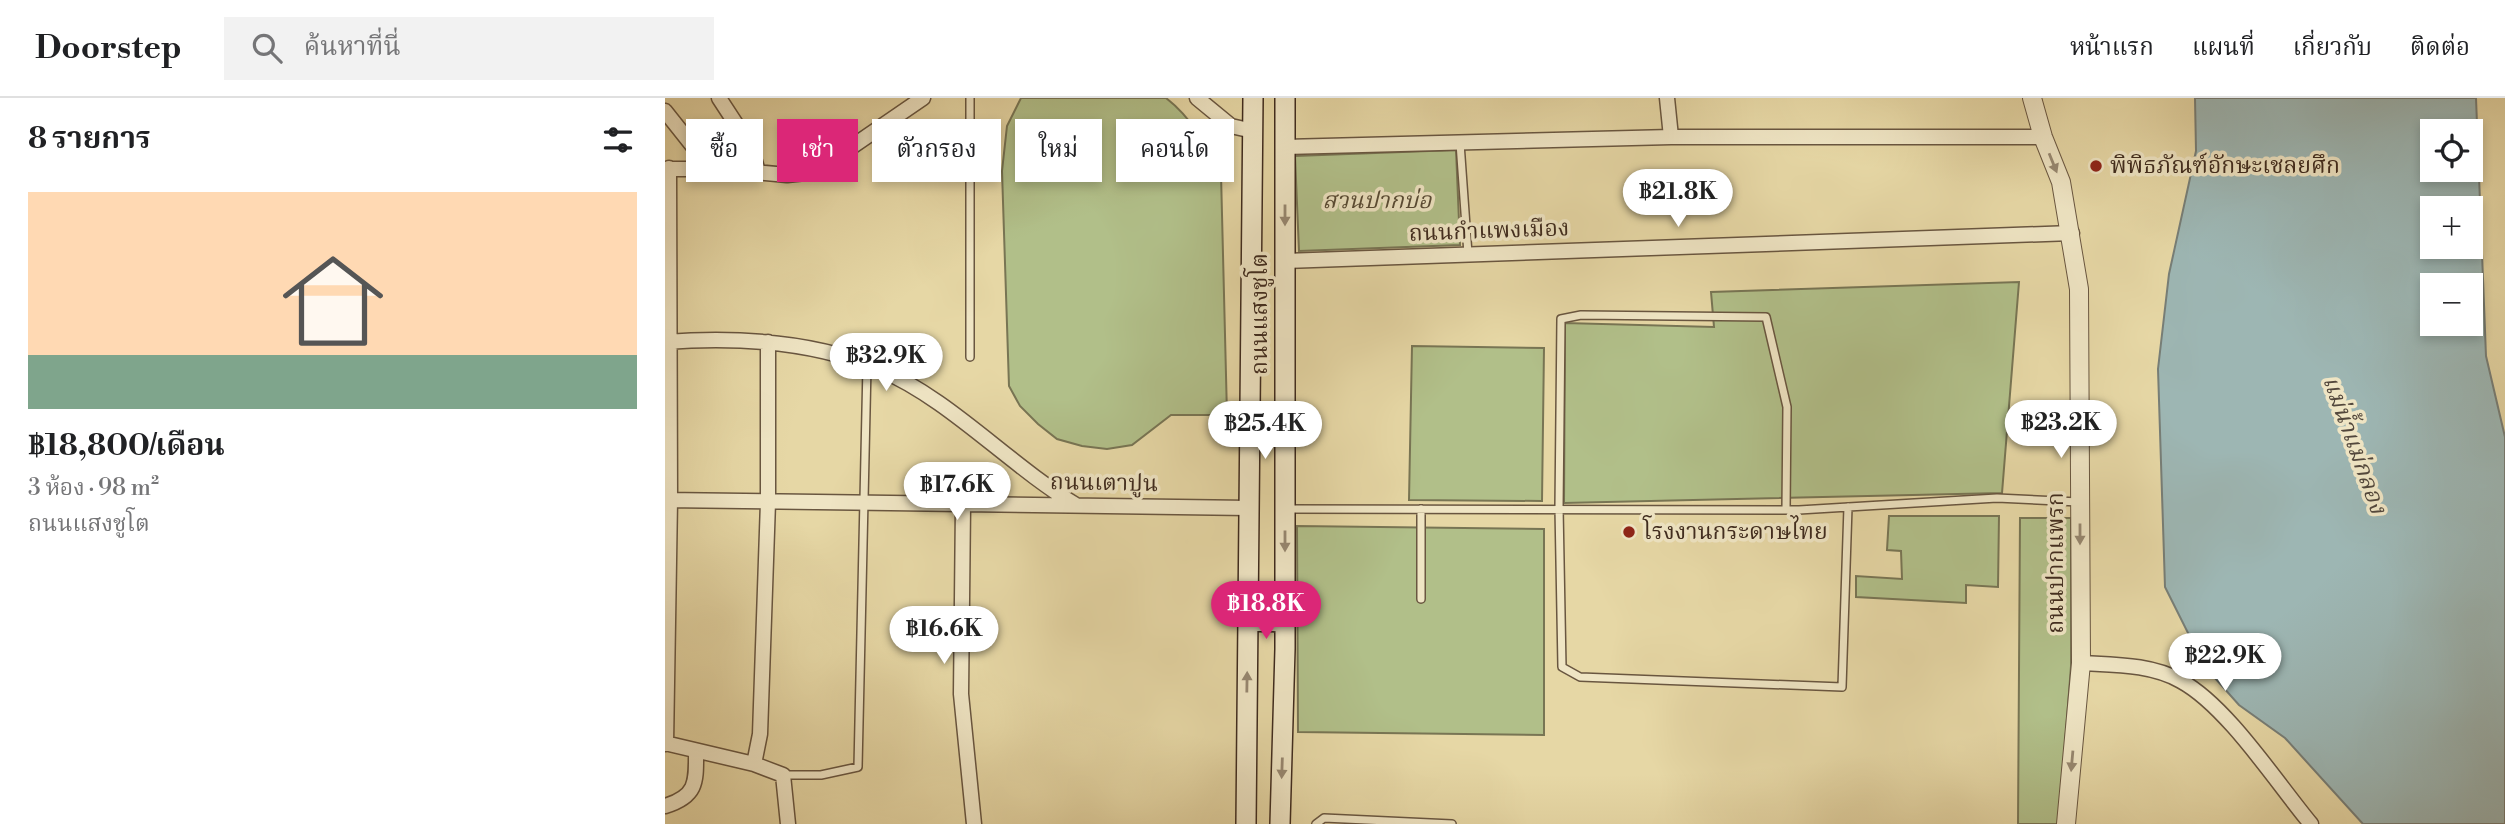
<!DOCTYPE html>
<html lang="th">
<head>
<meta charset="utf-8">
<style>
  body { margin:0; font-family:"Libre Bodoni","Noto Serif Thai",serif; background:#f2f2f2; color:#202124; height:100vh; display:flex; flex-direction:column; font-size:26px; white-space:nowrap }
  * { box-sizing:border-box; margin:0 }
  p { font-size:23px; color:#757577 }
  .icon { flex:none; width:38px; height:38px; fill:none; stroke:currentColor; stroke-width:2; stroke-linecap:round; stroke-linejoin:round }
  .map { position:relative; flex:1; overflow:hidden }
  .details { display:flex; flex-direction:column; background:#fff; width:665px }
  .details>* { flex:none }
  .hud { position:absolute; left:21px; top:21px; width:665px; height:63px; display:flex; gap:14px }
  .controls { position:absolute; left:1755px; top:21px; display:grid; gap:14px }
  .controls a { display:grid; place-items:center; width:63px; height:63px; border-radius:0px; background:#fff; box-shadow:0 4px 10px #0003; font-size:35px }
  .price { position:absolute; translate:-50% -60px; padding:0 16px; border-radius:24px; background:#fff; color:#222; font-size:23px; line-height:46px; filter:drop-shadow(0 2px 4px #0008) }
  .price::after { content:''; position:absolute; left:50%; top:42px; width:21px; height:16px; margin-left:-10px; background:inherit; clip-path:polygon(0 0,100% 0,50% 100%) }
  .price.current { background:#db2777; color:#fff }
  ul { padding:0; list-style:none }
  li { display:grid; align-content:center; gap:14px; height:371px; padding:0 28px }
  li span { display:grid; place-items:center; height:217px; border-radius:0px; color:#555 }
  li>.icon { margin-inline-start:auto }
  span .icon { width:126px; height:126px; fill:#fffc; stroke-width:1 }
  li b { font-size:30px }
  h2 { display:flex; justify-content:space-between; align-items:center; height:84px; padding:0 28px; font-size:30px }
  .chip { padding:0 24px; border-radius:0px; background:#fff; box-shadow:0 4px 10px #0003; font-size:24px; line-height:63px }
  .chip.current { background:#db2777; color:#fff }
  header { display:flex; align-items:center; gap:42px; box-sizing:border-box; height:98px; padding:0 35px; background:#fff; border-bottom:2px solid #e0e0e0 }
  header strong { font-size:33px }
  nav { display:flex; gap:38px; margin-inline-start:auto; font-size:24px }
  .search { width:490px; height:63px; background:#f2f2f2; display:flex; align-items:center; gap:18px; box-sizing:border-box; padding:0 24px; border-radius:0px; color:#757577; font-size:26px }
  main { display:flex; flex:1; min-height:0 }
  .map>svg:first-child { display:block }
</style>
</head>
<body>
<header>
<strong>Doorstep</strong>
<div class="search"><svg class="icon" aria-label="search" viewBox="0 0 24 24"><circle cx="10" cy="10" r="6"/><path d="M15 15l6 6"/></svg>ค้นหาที่นี่</div>
<nav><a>หน้าแรก</a><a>แผนที่</a><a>เกี่ยวกับ</a><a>ติดต่อ</a></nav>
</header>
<main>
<section class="details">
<h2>8 รายการ<svg class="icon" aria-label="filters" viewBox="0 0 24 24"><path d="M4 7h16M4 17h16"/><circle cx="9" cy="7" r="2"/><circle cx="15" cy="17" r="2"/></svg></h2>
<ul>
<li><span style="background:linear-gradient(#ffd9b3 75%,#7fa58c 0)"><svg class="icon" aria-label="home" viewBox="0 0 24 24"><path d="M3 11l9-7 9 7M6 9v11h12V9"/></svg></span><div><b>฿18,800/เดือน</b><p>3 ห้อง · 98 m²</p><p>ถนนแสงชูโต</p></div></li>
</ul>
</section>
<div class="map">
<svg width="1840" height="726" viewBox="0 0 1840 726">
  <rect width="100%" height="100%" fill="#e6d7a5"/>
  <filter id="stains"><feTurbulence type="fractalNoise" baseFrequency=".00286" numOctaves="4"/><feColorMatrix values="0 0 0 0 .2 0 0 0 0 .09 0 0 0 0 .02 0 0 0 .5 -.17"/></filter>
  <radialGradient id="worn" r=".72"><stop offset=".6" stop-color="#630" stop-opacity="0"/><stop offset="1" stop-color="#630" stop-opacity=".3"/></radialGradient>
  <path fill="#b1bf89" stroke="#787554" stroke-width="2" d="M356 0H501C527 20 541 47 556 76L562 317H506L467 347 442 351 417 348 392 341 373 326 355 308 344 288 337 73 342 28Z
    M791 52 795 147 634 153 630 58Z
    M1354 184 1337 395 899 405 900 225 1049 229 1046 194Z
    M747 248 879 250 877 403 744 402Z
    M1224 418H1334L1333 489 1301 487V505L1191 499V478L1237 481 1236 453 1222 452Z
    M1355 420H1406V568L1394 726H1353Z
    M632 428 879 431V637L633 634Z"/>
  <path fill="#9db6b3" stroke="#777e77" stroke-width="2" fill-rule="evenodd" d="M1530 0H1811L1821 258 1840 339V726H1698L1620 640 1574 607 1540 569 1500 489 1493 271 1504 176 1531 53ZM1768 33H1806V72H1768ZM1768 110H1806V149H1768ZM1768 187H1806V226H1768Z"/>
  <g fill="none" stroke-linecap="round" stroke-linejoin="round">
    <g stroke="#695640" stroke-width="10">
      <path id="service" d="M795 45 803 156
        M305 259V0
        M622 411 1134 412 1332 400 1414 404
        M756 411V501
        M1121 411 1122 309 1101 219 916 217 896 221 894 410 897 569 915 579 1177 589 1183 409
        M118 677H156L193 669 202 268
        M651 726 659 720 787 726"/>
    </g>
    <g stroke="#695640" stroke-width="17">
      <path id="minor" d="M54 0 86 49 93 74
        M532 0 566 28 588 33
        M1002 0 1006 39
        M0 13 46 71
        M620 49 1006 39H1378
        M0 71H58L122 77 150 74 258 0
        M620 163 1407 135
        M0 244C70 239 149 243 214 271 285 301 344 367 411 407
        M0 402 584 410
        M298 407 296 596 309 726
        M1416 565C1449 567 1486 566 1516 583 1562 608 1611 684 1646 726
        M0 645 89 666 118 677 123 726
        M1 646 5 402 4 70
        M89 666 95 636 103 404V244
        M0 708C33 698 31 683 31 653"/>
    </g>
    <g stroke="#695640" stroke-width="20">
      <path id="tertiary" d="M1367 0 1378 39 1396 84 1414 191 1416 565 1401 726"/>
    </g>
    <g stroke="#3f2b1e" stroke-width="22">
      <path id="secondary" d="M583 523 620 524
        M581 726 588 0
        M615 726 620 551V0"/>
    </g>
    <use href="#service" stroke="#efe5c4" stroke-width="7"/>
    <use href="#minor" stroke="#efe5c4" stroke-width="14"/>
    <use href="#tertiary" stroke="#efe5c4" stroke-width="18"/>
    <use href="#secondary" stroke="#efe5c4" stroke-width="19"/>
  </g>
  <defs><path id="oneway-solid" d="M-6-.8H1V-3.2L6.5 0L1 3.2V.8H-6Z" transform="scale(1.75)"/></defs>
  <g fill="#978871">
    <use href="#oneway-solid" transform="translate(1388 65) rotate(68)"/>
    <use href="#oneway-solid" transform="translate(620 117) rotate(90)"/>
    <use href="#oneway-solid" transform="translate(1415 436) rotate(90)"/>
    <use href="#oneway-solid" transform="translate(620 443) rotate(90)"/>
    <use href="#oneway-solid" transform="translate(582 584) rotate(-89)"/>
    <use href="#oneway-solid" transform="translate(1407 663) rotate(95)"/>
    <use href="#oneway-solid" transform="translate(617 670) rotate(92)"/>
  </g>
  <g fill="#8f2418" stroke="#efe5c4" stroke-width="2.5">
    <circle cx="1431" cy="68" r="7"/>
    <circle cx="964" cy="434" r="7"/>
  </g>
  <g text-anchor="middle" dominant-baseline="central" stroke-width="7" stroke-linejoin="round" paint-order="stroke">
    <g font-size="23" fill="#3f2b1e" stroke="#efe5c4" text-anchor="start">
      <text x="1445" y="68">พิพิธภัณฑ์อักษะเชลยศึก</text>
      <text x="978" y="434">โรงงานกระดาษไทย</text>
    </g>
    <g font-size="23" font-style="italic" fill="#564933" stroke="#efe5c4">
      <text x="712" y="103">สวนปากบ่อ</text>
    </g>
    <g font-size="23" fill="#3f2b1e" stroke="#efe5c4">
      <text transform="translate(824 133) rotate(-2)">ถนนกำแพงเมือง</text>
      <text transform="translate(595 216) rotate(-90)">ถนนแสงชูโต</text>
      <text transform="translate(439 385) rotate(1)">ถนนเตาปูน</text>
      <text transform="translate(1391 465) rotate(-90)">ถนนปากแพรก</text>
    </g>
    <g font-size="24" font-style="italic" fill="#52473c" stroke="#efe5c4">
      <text transform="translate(1689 347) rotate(70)">แม่น้ำแม่กลอง</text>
    </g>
  </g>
  <rect width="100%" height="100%" filter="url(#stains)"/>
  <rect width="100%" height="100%" fill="url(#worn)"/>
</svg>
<div class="controls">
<a><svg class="icon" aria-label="locate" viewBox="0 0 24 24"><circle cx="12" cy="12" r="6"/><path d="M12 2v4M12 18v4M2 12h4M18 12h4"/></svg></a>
<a>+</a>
<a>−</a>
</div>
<b class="price" style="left:1013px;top:131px">฿21.8K</b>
<b class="price" style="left:221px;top:295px">฿32.9K</b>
<b class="price" style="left:1396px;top:362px">฿23.2K</b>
<b class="price" style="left:600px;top:363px">฿25.4K</b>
<b class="price" style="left:292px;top:424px">฿17.6K</b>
<b class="price current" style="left:601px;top:543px">฿18.8K</b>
<b class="price" style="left:279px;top:568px">฿16.6K</b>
<b class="price" style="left:1560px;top:595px">฿22.9K</b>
<div class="hud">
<a class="chip">ซื้อ</a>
<a class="chip current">เช่า</a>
<a class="chip">ตัวกรอง</a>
<a class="chip">ใหม่</a>
<a class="chip">คอนโด</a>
</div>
</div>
</main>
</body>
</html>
